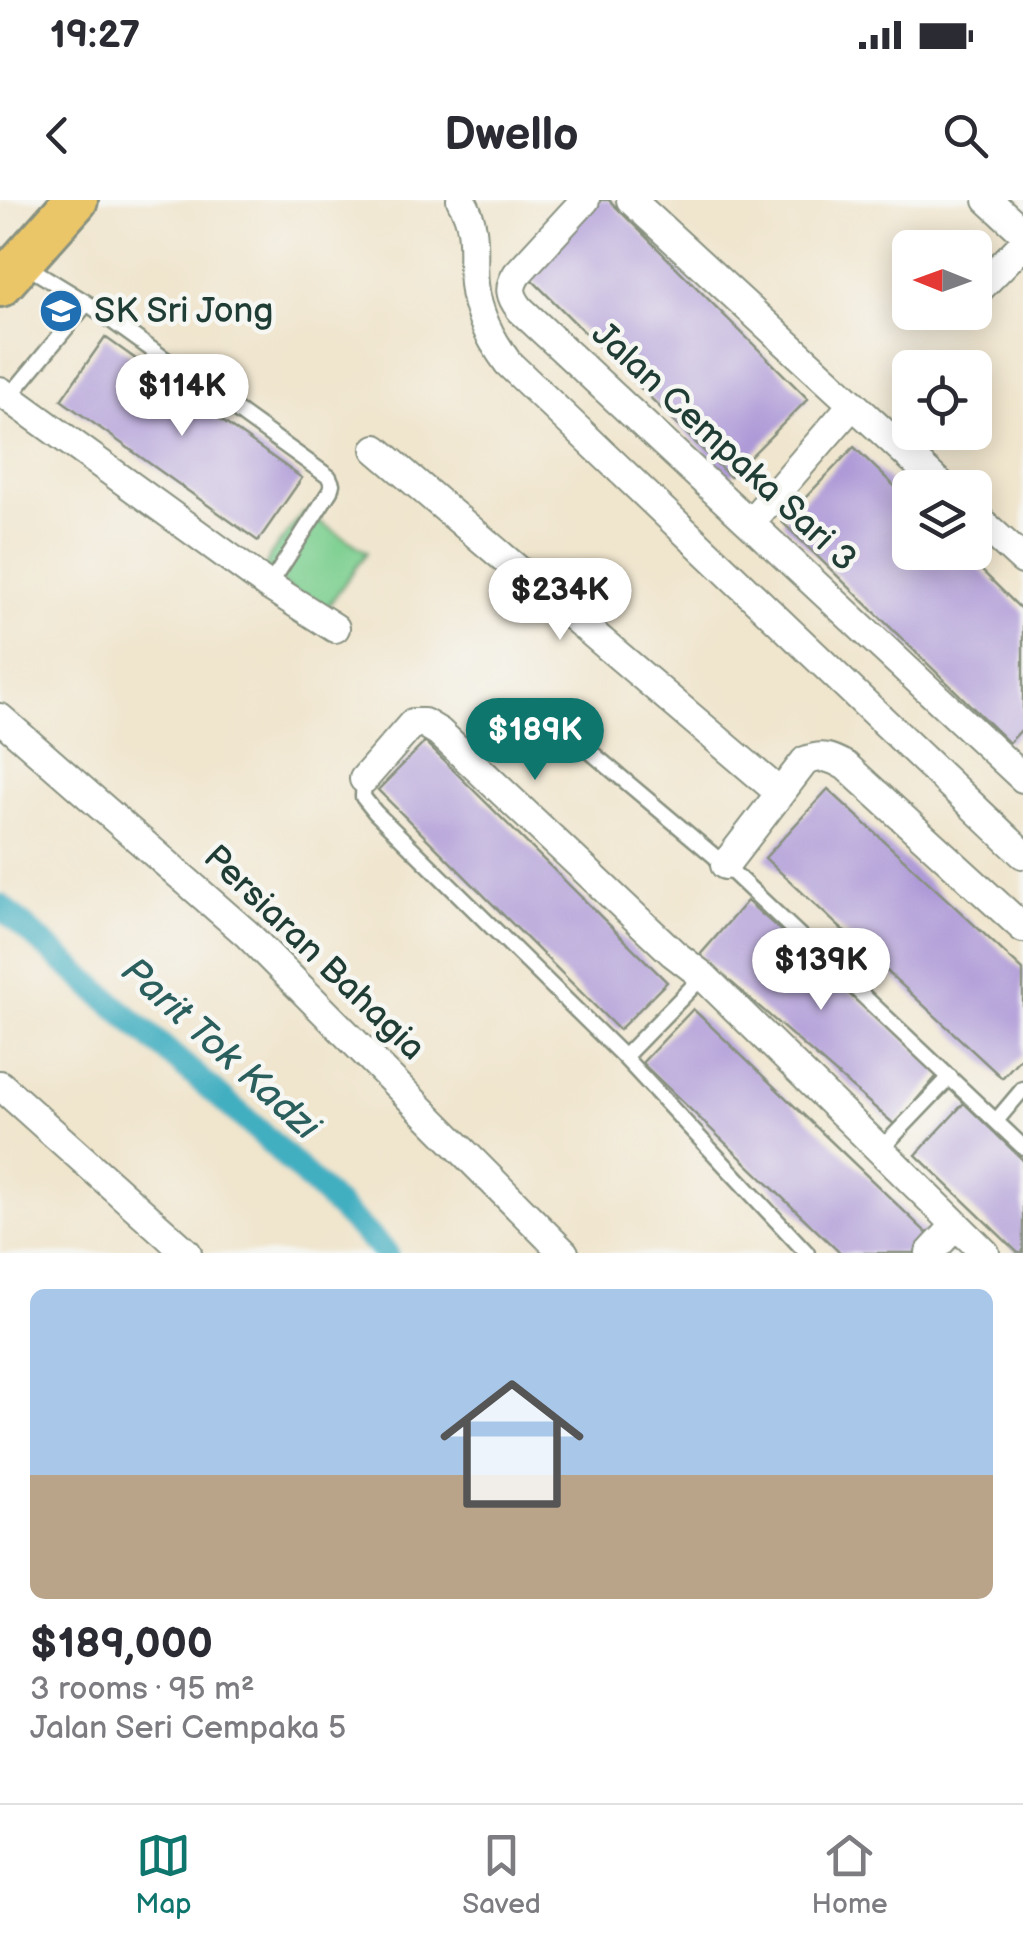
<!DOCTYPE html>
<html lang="en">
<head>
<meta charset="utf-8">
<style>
  body { margin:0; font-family:"Balsamiq Sans",sans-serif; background:#f7f7f7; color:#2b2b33; height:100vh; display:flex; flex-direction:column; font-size:38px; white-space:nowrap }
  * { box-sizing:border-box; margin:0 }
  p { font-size:32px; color:#7c7c81 }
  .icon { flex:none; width:55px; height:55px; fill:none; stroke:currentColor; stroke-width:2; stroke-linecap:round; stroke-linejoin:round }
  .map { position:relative; height:1053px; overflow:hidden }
  .details { display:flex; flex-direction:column; background:#fff; flex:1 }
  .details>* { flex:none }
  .needle { width:65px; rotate:271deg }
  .controls { position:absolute; left:892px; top:30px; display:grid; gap:20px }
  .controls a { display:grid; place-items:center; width:100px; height:100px; border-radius:15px; background:#fff; box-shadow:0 5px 25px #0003; font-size:50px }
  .price { position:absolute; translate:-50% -85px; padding:0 22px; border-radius:35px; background:#fff; color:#222; font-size:32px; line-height:65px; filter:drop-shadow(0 2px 5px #0008) }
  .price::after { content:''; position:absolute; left:50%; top:60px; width:30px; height:22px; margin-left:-15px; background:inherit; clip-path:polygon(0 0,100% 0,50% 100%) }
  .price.current { background:#0f766e; color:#fff }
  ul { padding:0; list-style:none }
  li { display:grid; align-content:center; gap:20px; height:530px; padding:0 30px }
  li+li { border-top:2px solid #e1e1e2 }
  li span { display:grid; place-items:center; height:310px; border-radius:15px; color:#555 }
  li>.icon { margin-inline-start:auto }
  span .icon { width:180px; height:180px; fill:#fffc; stroke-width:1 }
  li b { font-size:42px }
  .status { display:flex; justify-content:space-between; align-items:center; height:70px; padding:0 50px; background:#fff; direction:ltr }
  .status svg { height:28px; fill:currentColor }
  header { display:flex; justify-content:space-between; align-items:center; height:130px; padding:0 30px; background:#fff; font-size:45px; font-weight:700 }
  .dock { display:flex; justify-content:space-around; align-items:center; height:140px; border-top:2px solid #e1e1e2; background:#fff; font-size:28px; color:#7c7c81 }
  .dock a { display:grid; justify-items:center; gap:5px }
  .dock .current { color:#0f766e }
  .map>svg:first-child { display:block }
</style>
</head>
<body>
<div class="status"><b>19:27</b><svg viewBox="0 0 49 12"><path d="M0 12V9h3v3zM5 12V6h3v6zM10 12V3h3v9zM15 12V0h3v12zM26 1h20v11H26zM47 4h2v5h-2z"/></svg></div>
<header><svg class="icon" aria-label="back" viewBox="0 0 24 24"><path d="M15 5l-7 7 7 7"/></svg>Dwello<svg class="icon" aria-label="search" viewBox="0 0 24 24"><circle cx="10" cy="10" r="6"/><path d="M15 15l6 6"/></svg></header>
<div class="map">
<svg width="1023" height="1053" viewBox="0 0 1023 1053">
  <rect width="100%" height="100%" fill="#f6f6f2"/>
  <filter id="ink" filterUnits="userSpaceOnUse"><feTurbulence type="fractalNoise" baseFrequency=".01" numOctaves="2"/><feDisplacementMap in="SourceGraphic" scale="20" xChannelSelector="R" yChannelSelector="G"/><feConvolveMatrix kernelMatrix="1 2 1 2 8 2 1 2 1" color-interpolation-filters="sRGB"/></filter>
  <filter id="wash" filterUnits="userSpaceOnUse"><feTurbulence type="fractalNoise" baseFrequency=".0048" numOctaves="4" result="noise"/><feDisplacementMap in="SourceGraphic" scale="40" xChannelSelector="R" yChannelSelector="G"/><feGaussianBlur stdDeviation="2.25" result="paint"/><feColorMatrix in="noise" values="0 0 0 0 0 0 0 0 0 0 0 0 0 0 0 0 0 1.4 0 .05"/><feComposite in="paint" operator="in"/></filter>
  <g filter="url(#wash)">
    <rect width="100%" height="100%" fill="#f0e5cd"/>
    <path fill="#7dcf90" stroke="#4e8662" stroke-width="2.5" d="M304 312 367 352 323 413 264 370 271 354Z"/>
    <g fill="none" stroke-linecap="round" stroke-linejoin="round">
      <path stroke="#43afc1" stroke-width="25" d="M0 706 258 930 386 1053"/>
    </g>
    <g id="blocks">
      <path fill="#ae9ad7" d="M597 0H609L808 199 730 277 525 73Z
        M105 137 302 278 258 341 61 200Z
        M854 247 910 301V352H963L1023 411V528L1009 543 782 322Z
        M425 542 667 782 619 830 378 590Z
        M828 589 1023 770V855L1002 878 765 658Z
        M747 701 941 871 895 925 700 755Z
        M693 809 930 1036 914 1053H840L642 863Z
        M964 903 1023 960V1053H1018L916 955Z"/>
    </g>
  </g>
  <g filter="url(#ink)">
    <use href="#blocks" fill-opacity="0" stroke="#889180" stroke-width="2.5"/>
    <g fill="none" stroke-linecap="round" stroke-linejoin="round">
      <g stroke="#889180" stroke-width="19">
        <path id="service" d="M25 65 87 103 329 277 332 284 330 291 269 386
          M9 197 87 103
          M567 532 725 665 1023 947
          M364 579 363 597 375 612 624 857 807 1053
          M624 857 703 776
          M996 921 1023 889
          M880 950 950 877"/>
      </g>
      <g stroke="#889180" stroke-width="32">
        <path id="minor" d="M461 0C479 29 471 53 474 84 477 114 491 140 508 163L1023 654
          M585 0 517 74C508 88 510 96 520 109L1023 578
          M631 0 944 288
          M988 0 1023 32
          M975 93 1023 44
          M0 191 269 386 335 428
          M376 249 780 593
          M975 316 1023 360
          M750 323 853 204
          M0 518 247 734 564 1053
          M364 579 413 523H424L439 532 673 753 703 776 985 1053
          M725 665 805 561C822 554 830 557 846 566L1023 728
          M0 885 187 1053
          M930 1053 956 1025"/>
      </g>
      <g stroke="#889180" stroke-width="48">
        <path id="primary" d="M0 85 76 0"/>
      </g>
      <use href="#service" stroke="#fff" stroke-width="14"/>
      <use href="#minor" stroke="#fff" stroke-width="28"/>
      <use href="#primary" stroke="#ebc669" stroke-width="42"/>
    </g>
  </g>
  <defs>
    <g id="school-disc" transform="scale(2.25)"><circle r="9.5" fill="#1f6fb2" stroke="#f6f6f2"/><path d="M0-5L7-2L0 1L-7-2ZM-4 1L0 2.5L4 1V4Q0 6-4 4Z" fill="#fff"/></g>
  </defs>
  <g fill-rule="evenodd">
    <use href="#school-disc" x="61" y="111"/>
  </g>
  <g text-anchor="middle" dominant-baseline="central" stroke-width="9" stroke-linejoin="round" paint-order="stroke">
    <g font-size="35" fill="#1f3d34" stroke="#f6f6f2" text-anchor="start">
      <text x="94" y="111">SK Sri Jong</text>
    </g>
    <g font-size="35" fill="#1f3d34" stroke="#f6f6f2">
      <text transform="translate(724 247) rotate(43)">Jalan Cempaka Sari 3</text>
      <text transform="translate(314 753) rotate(44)">Persiaran Bahagia</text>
    </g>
    <g font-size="38" font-style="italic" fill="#2a5f5e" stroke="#f6f6f2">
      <text transform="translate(220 849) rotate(42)">Parit Tok Kadzi</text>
    </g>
  </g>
</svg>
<div class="controls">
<a><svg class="needle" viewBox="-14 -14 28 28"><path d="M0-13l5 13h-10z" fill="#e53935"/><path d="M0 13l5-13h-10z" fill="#7c7c81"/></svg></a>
<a><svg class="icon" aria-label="locate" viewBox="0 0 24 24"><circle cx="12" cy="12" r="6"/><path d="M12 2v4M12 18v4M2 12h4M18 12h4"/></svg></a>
<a><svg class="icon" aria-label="layers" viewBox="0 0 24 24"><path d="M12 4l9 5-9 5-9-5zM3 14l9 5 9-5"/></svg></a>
</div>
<b class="price" style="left:182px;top:239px">$114K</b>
<b class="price" style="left:560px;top:443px">$234K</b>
<b class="price current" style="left:535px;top:583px">$189K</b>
<b class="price" style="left:821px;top:813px">$139K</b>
</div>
<section class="details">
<ul>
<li><span style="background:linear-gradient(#a9c7e8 60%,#b9a48a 0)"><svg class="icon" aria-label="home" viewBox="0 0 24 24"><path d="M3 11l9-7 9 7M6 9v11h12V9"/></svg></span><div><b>$189,000</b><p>3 rooms · 95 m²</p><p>Jalan Seri Cempaka 5</p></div></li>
</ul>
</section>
<nav class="dock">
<a class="current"><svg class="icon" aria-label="map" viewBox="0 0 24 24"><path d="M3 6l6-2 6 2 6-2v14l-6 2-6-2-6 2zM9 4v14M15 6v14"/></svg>Map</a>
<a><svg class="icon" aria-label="saved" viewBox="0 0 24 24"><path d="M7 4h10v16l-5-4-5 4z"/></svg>Saved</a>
<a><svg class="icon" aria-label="home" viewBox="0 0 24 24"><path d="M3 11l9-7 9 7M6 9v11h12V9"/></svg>Home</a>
</nav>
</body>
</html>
